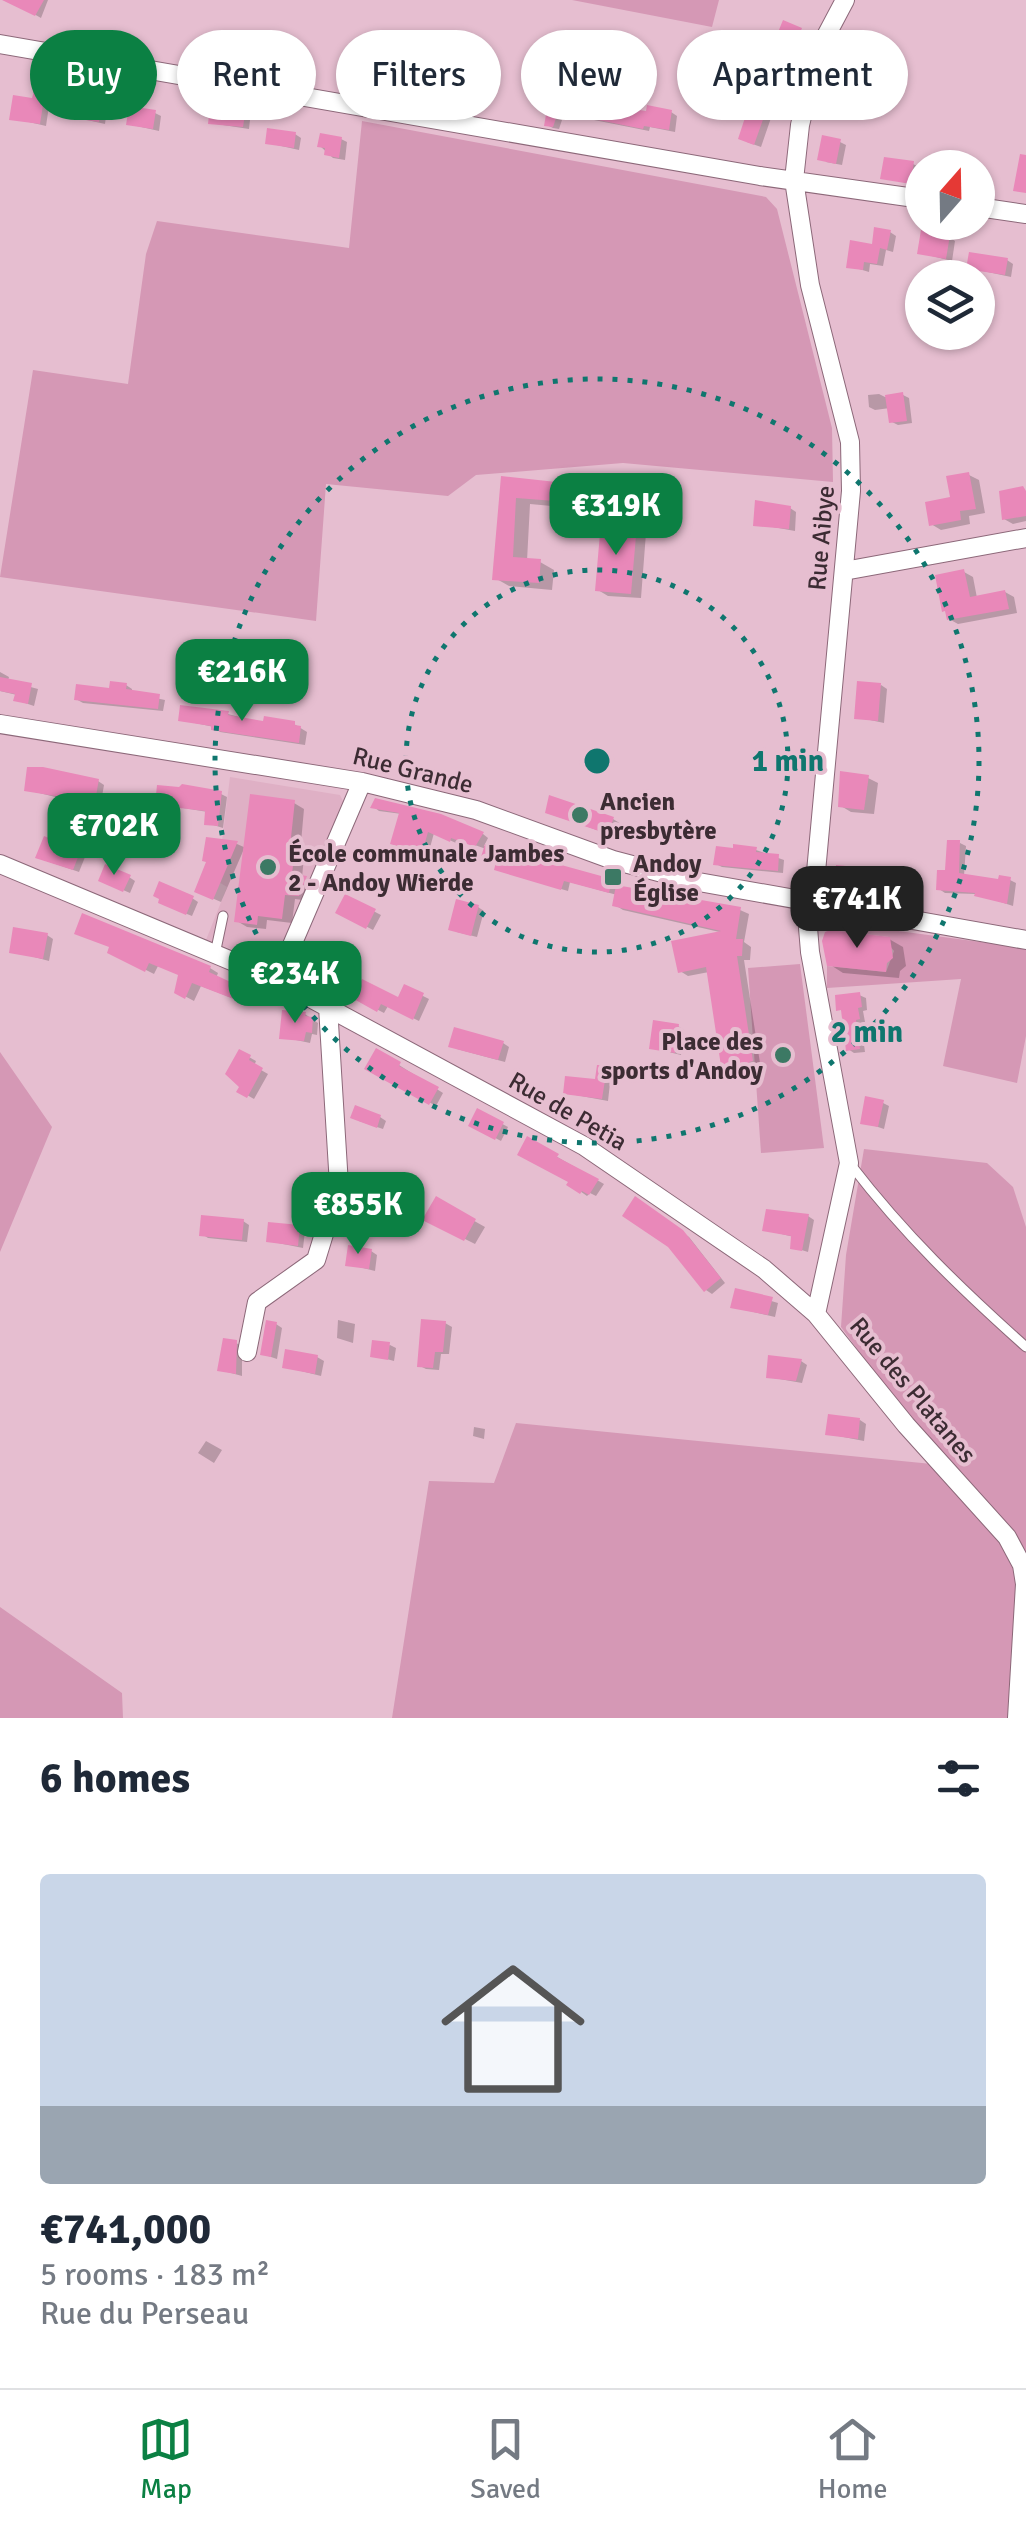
<!DOCTYPE html>
<html lang="en">
<head>
<meta charset="utf-8">
<style>
  body { margin:0; font-family:Signika,sans-serif; background:#f6f6f7; color:#1f2937; height:100vh; display:flex; flex-direction:column; font-size:38px; white-space:nowrap }
  * { box-sizing:border-box; margin:0 }
  p { font-size:32px; color:#747a83 }
  .icon { flex:none; width:55px; height:55px; fill:none; stroke:currentColor; stroke-width:2; stroke-linecap:round; stroke-linejoin:round }
  .map { position:relative; height:1718px; overflow:hidden }
  .sheet { display:flex; flex-direction:column; background:#fff; flex:1 }
  .sheet>* { flex:none }
  .hud { position:absolute; left:30px; top:30px; width:968px; height:90px; display:flex; gap:20px }
  .needle { width:65px; rotate:20deg }
  .tools { position:absolute; left:905px; top:150px; display:grid; gap:20px }
  .tools a { display:grid; place-items:center; width:90px; height:90px; border-radius:50%; background:#fff; box-shadow:0 2px 8px #0004; font-size:50px }
  .price { position:absolute; translate:-50% -85px; padding:0 22px; border-radius:20px; background:#0b8043; color:#fff; font-size:32px; line-height:65px; filter:drop-shadow(0 2px 5px #0008) }
  .price::after { content:''; position:absolute; left:50%; top:60px; width:30px; height:22px; margin-left:-15px; background:inherit; clip-path:polygon(0 0,100% 0,50% 100%) }
  .price.active { background:#222; color:#fff }
  ul { padding:0; list-style:none }
  li { display:grid; align-content:center; gap:20px; height:530px; padding:0 40px }
  li span { display:grid; place-items:center; height:310px; border-radius:10px; color:#555 }
  li>.icon { margin-inline-start:auto }
  span .icon { width:180px; height:180px; fill:#fffc; stroke-width:1 }
  li b { font-size:42px }
  h2 { display:flex; justify-content:space-between; align-items:center; height:120px; padding:0 40px; font-size:42px }
  .pill { padding:0 35px; border-radius:45px; background:#fff; box-shadow:0 2px 8px #0004; font-size:35px; line-height:90px }
  .pill.active { background:#0b8043; color:#fff }
  .tabs { display:flex; justify-content:space-around; align-items:center; height:140px; border-top:2px solid #e0e1e3; background:#fff; font-size:28px; color:#747a83 }
  .tabs a { display:grid; justify-items:center; gap:5px }
  .tabs .active { color:#0b8043 }
  .map>svg:first-child { display:block }
</style>
</head>
<body>
<div class="map">
<svg width="1026" height="1718" viewBox="0 0 1026 1718">
  <rect width="100%" height="100%" fill="#e6bed0"/>
  <path fill="#dfb0c5" d="M230 777 340 795 345 805 294 924 282 943 265 955 234 950 206 940 227 887 217 881Z"/>
  <path fill="#d598b5" d="M572 0H719L712 27Z
    M362 121 766 197 777 209 832 428 833 482 623 463 476 475 448 496 326 484 316 621 0 577 33 370 128 384 146 254 157 221 349 248Z
    M831 922 1026 948V1036L1017 1083 943 1066 961 979 827 988V966L886 972 894 951 889 945V937L830 930Z
    M800 964 824 1148 761 1153 748 968Z
    M0 1052 52 1127 0 1252Z
    M864 1149 987 1163 1013 1187 1026 1227V1556L1022 1565 1018 1718H392L429 1481 494 1483 516 1423 942 1465 841 1327 846 1255Z
    M0 1607 122 1693 123 1718H0Z"/>
  <path fill="#0003" d="M24 0H48L41 18 20 6Z
    M784 23 807 34 800 52 783 45Z
    M431 65 437 69 434 85 359 66Z
    M47 75 53 79 46 126 12 118 34 101Z
    M858 78 864 82 857 111 833 104Z
    M775 86 781 89 761 147 747 142Z
    M551 100 648 114 671 112 677 116 675 132 650 127 649 131 564 114 559 129 553 128 547 125Z
    M101 105 107 108 105 124 69 116Z
    M155 113 161 116 159 131 128 124Z
    M244 116 250 120 249 129 210 123Z
    M295 134 301 138 299 150 268 143Z
    M341 139 347 142 345 160 333 158 320 146Z
    M840 142 846 145 842 165 826 162Z
    M913 164 919 167 917 185 883 178Z
    M978 170 985 174 984 185 978 184Z
    M890 232 896 236 893 252 886 250 883 266 870 264 869 272 849 266Z
    M949 237 955 241 952 261 920 253Z
    M1007 260 1013 264 1011 277 969 268Z
    M879 394 885 397 903 395 909 398 912 423 898 425 892 422 890 408 875 410 869 407 868 395Z
    M969 475 979 480 985 513 969 516 970 524 941 530 931 524Z
    M503 479 583 488 597 496 605 511 530 504 527 561 540 562 554 570 552 590 509 586 495 578Z
    M1026 491V521L1013 524 1004 519Z
    M790 508 796 512 795 531 756 524Z
    M636 527 646 533 641 598 608 596 598 590Z
    M964 572 973 577 977 598 1005 592 1014 597 1017 613 958 624 949 619Z
    M0 672 9 677 8 681 38 689 34 706 16 700 17 695 0 691Z
    M126 685 132 689V693L165 700 163 711 83 703 76 699Z
    M881 685 887 689 884 723 856 717Z
    M228 714 265 724H294L307 732 305 745 220 732 214 727 181 720Z
    M868 778 878 783 874 814 851 812 841 806Z
    M98 781 104 785 100 808 27 790Z
    M221 794 227 797 223 828 207 823 208 812 158 804Z
    M377 801 483 834 488 838 484 846 611 882 617 888 740 910 749 914 744 942 751 947 750 960H744L760 1063 729 1068 724 1064 709 972 688 976 680 971 724 933 623 910 615 905 617 895 570 882 568 891 503 872 499 862 486 849 458 839 456 843 434 833 428 855 399 846 402 814 379 811 374 807Z
    M294 803 304 809 300 854 304 856 302 878 315 884 309 901 295 899 292 923 267 920 266 929 247 927 237 921 244 849 221 902 205 895 208 840 237 844 246 848Z
    M548 812 613 819 623 825 618 838Z
    M143 819 155 821 153 836 142 834Z
    M960 843 966 846 964 876 1000 882 1010 880 1016 883 1013 906 976 894 945 893 939 889Z
    M756 850 784 860 783 873 722 867 716 864Z
    M79 854 85 857 79 872 44 860Z
    M876 872 882 875 881 891 843 890 837 886Z
    M129 877 135 881 130 893 107 883Z
    M346 897 381 915 373 930 339 912Z
    M192 898 198 902 192 916 167 906Z
    M478 907 484 911 477 937 457 932Z
    M47 935 53 939 49 961 12 951Z
    M889 939 903 947 906 966 900 971 899 978 843 973 829 964Z
    M110 952 210 968 218 973 216 978 257 998 253 1006 201 986 194 1001 177 992 181 975 158 966 154 974Z
    M316 957 345 973 337 988 308 973Z
    M405 987 429 999 419 1021 388 1006 384 1013 355 998 399 1000Z
    M859 995 866 998 867 1010 863 1011 865 1022 861 1023 865 1052 854 1053 848 1049 844 1012 839 1009Z
    M305 1014 318 1023 317 1035 312 1034 310 1043 282 1037Z
    M678 1026 684 1030 681 1055 652 1048Z
    M503 1043 509 1047 505 1062 457 1049Z
    M377 1051 443 1093 436 1106 368 1068Z
    M240 1052 256 1061 254 1066 268 1074 254 1099 240 1091Z
    M756 1068 737 1074 734 1072Z
    M610 1069 616 1072 615 1083H610L608 1101 565 1093 597 1082Z
    M883 1103 889 1106 884 1129 863 1122Z
    M478 1111 508 1127 501 1141 471 1125Z
    M380 1117 386 1121 383 1129 359 1121Z
    M528 1140 604 1184 596 1196 590 1193 587 1196 570 1184 571 1181Z
    M437 1200 485 1227 475 1244 435 1224Z
    M641 1203 689 1237 725 1283 712 1294 706 1290Z
    M808 1216 814 1220 808 1252 792 1247 794 1237 765 1230Z
    M243 1221 249 1225 247 1242 208 1238 202 1234Z
    M299 1228 305 1231 303 1248 268 1241Z
    M371 1251 377 1255 375 1271 347 1264Z
    M737 1291 778 1303 775 1317 733 1307Z
    M338 1320 355 1324 353 1343 337 1338Z
    M445 1323 452 1327 449 1354H441L439 1370 426 1369 420 1366Z
    M276 1324 282 1328 277 1359 262 1354Z
    M236 1343 242 1346V1376L220 1370Z
    M390 1345 396 1348 394 1361 372 1355Z
    M317 1357 324 1361 321 1376 285 1367Z
    M801 1361 807 1365 802 1383 768 1377Z
    M860 1420 866 1424 864 1441 828 1434Z
    M474 1427 485 1429 484 1439 473 1436Z
    M206 1441 222 1450 214 1463 198 1453Z"/>
  <path fill="#e988b9" d="M2 0H44L35 16Z
    M783 20 802 28 793 51 774 42Z
    M360 48 432 63 428 83 356 67Z
    M40 71 48 73 40 124 9 120 13 95 32 98Z
    M838 71 859 76 851 110 830 105Z
    M758 78 776 83 754 145 738 139Z
    M69 97 102 102 99 122 66 117Z
    M549 97 646 111 647 105 672 110 669 130 644 126 643 129 558 112 553 127 544 126Z
    M129 106 156 110 153 129 126 125Z
    M210 106 245 114 243 127 208 124Z
    M267 128 296 132 294 148 265 144Z
    M320 133 342 137 339 158 324 155 325 148 317 147Z
    M822 135 841 139 836 164 817 160Z
    M1020 154 1026 155V193L1013 191Z
    M884 157 914 161 911 184 880 179Z
    M874 227 891 230 887 250 880 248 877 264 864 262 863 270 846 268 850 240 872 244Z
    M921 230 950 235 946 259 917 254Z
    M969 252 1008 258 1005 275 966 269Z
    M903 392 907 421 889 423 885 395Z
    M969 472 976 509 960 511 961 520 929 526 925 502 950 497 946 476Z
    M501 476 584 485 594 504 516 498 513 557 541 559 539 583 492 580Z
    M1023 486 1026 491V516L1002 520 999 491Z
    M755 500 791 506 789 529 753 526Z
    M601 522 637 524 631 594 595 591Z
    M964 569 970 597 1005 590 1009 609 947 620 945 611 942 612 935 575Z
    M0 677 32 683 28 704 13 701 15 694 0 691Z
    M110 681 127 683 126 689 160 694 158 709 74 700 76 684 109 688Z
    M857 681 881 683 878 721 854 719Z
    M180 705 229 711 228 715 263 721 264 716 295 721V725L301 726 299 743 211 730V726L178 721Z
    M27 767H43L99 779 94 807 68 798 24 791Z
    M840 771 869 775 864 810 838 807Z
    M182 784 222 791 218 826 204 825 205 811 155 805 157 785 179 787Z
    M250 794 295 800 290 847 295 848 292 874 307 876 299 896 285 895 282 919 258 916 257 925 234 922Z
    M549 795 614 817 608 834 545 813Z
    M375 798 441 814 484 832 475 847 451 838 450 842 428 832 422 853 390 844 399 813 370 808Z
    M44 836 80 852 73 870 35 858Z
    M206 837 238 841 213 900 194 892 206 862 202 861Z
    M947 840H960L959 873 998 879 999 875 1011 877 1007 904 974 896 975 893 936 890 937 870H945Z
    M485 844 612 879 609 893 564 881 561 890 494 870 496 862 481 857Z
    M733 844 757 847 756 852 779 854 778 871 713 865 716 846 733 848Z
    M105 864 131 875 123 892 98 881Z
    M836 865 877 869 876 889 835 887Z
    M159 881 194 896 186 915 158 903 159 899 153 896Z
    M616 885 741 907 736 939H743L742 956H737L753 1061 749 1062V1067L727 1070 725 1065 721 1066 706 967 678 973 671 941 721 931 612 906Z
    M345 894 376 909 366 929 335 913Z
    M456 899 479 905 471 936 448 930Z
    M82 913 211 966 209 972 250 991 244 1003 192 983 185 999 174 993 178 975 149 963 145 972 107 953 109 947 74 934Z
    M13 927 48 933 43 959 9 953Z
    M830 930 890 937 893 958 887 963 886 972 827 966 822 941 825 932Z
    M315 954 341 967 330 987 305 974Z
    M362 979 398 997 404 984 424 993 413 1020 381 1004 377 1012 352 998Z
    M860 992 862 1007 858 1008 860 1019 856 1020 860 1049 846 1051 841 1010 836 1011 835 995Z
    M282 1010 306 1012 305 1016 313 1017 312 1033 306 1032 304 1041 279 1039Z
    M653 1020 679 1024 675 1053 649 1049Z
    M454 1027 504 1041 498 1060 448 1047Z
    M376 1048 401 1062 399 1066 439 1087 429 1105 364 1069Z
    M239 1049 251 1055 249 1060 263 1068 247 1098 236 1092 239 1087 225 1074Z
    M597 1065 611 1066 610 1080H605L602 1099 563 1094 565 1076 595 1079Z
    M865 1096 884 1100 878 1127 860 1124Z
    M355 1105 381 1115 377 1128 350 1118Z
    M477 1108 504 1122 495 1140 468 1126Z
    M527 1136 559 1154 557 1157 599 1179 589 1195 582 1191 580 1194 566 1185 568 1182 517 1155Z
    M436 1196 476 1219 464 1241 422 1220Z
    M635 1196 683 1230 721 1278 704 1292 668 1247 622 1216Z
    M766 1209 809 1214 802 1251 790 1249 791 1236 762 1231Z
    M201 1215 244 1219 242 1240 199 1236Z
    M268 1222 300 1225 298 1246 266 1242Z
    M348 1245 372 1249 369 1269 345 1266Z
    M735 1288 773 1297 768 1315 730 1308Z
    M421 1319 446 1321 443 1352H435L433 1368 417 1367Z
    M266 1320 277 1322 271 1357 260 1355Z
    M223 1338 237 1340 236 1374 217 1371Z
    M372 1340 390 1342 388 1360 370 1357Z
    M285 1349 318 1355 315 1374 282 1368Z
    M768 1355 802 1359 796 1381 766 1378Z
    M828 1414 860 1418 858 1439 825 1435Z"/>
  <g fill="none" stroke-linecap="round" stroke-linejoin="round">
    <g stroke="#8c6879" stroke-width="11">
      <path id="lane" d="M215 954 223 916
        M851 1165C905 1235 960 1288 1026 1347"/>
    </g>
    <g stroke="#8c6879" stroke-width="20">
      <path id="street" d="M845 0 818 51 800 125 794 180 810 285 850 442 851 491 816 872 806 903 810 952 849 1163 816 1314 906 1425 1007 1537 1022 1565 1025 1584 1017 1718
        M0 44 760 176 922 199
        M978 207 1026 214
        M844 571 1026 538
        M0 724 362 782 476 810 613 860 693 881 1026 940
        M0 864 277 980 584 1146 764 1269 816 1314
        M277 980 362 782
        M247 1352 257 1302 316 1260 339 1185 328 1007"/>
    </g>
    <use href="#lane" stroke="#fff" stroke-width="9"/>
    <use href="#street" stroke="#fff" stroke-width="18"/>
  </g>
  <g fill="none" stroke="#0f766e" stroke-width="5" stroke-dasharray="5 10">
    <circle cx="597" cy="761" r="191"/>
    <circle cx="597" cy="761" r="382"/>
  </g>
  <g fill="#3c7964" stroke="#e6bed0" stroke-width="4">
    <circle cx="580" cy="815" r="10"/>
    <circle cx="268" cy="867" r="10"/>
    <rect x="603" y="867" width="20" height="20" rx="5"/>
    <circle cx="783" cy="1055" r="10"/>
  </g>
  <g text-anchor="middle" dominant-baseline="central" stroke-width="8" stroke-linejoin="round" paint-order="stroke">
    <g font-size="25" fill="#3c2c33" stroke="#e6bed0">
      <text transform="translate(821 538) rotate(-85)">Rue Aibye</text>
      <text transform="translate(413 770) rotate(14)">Rue Grande</text>
      <text transform="translate(568 1111) rotate(30)">Rue de Petia</text>
      <text transform="translate(913 1390) rotate(50)">Rue des Platanes</text>
    </g>
    <g font-size="25" font-weight="bold" fill="#3c2c33" stroke="#e6bed0" text-anchor="start">
      <text x="600" y="801">Ancien<tspan x="600" dy="29">presbytère</tspan></text>
      <text x="288" y="853">École communale Jambes<tspan x="288" dy="29">2 - Andoy Wierde</tspan></text>
      <text x="633" y="863">Andoy<tspan x="633" dy="29">Église</tspan></text>
      <text x="763" y="1041" text-anchor="end">Place des<tspan x="763" dy="29">sports d'Andoy</tspan></text>
    </g>
  </g>
  <circle cx="597" cy="761" r="15" fill="#0f766e" stroke="#e6bed0" stroke-width="5"/>
  <g font-size="30" text-anchor="middle" font-weight="bold" fill="#0f766e" stroke="#e6bed0" stroke-width="8" stroke-linejoin="round" paint-order="stroke">
    <text x="788" y="771">1 min</text>
    <text x="867" y="1042">2 min</text>
  </g>
</svg>
<div class="tools">
<a><svg class="needle" viewBox="-14 -14 28 28"><path d="M0-13l5 13h-10z" fill="#e53935"/><path d="M0 13l5-13h-10z" fill="#747a83"/></svg></a>
<a><svg class="icon" aria-label="layers" viewBox="0 0 24 24"><path d="M12 4l9 5-9 5-9-5zM3 14l9 5 9-5"/></svg></a>
</div>
<b class="price" style="left:616px;top:558px">€319K</b>
<b class="price" style="left:242px;top:724px">€216K</b>
<b class="price" style="left:114px;top:878px">€702K</b>
<b class="price active" style="left:857px;top:951px">€741K</b>
<b class="price" style="left:295px;top:1026px">€234K</b>
<b class="price" style="left:358px;top:1257px">€855K</b>
<div class="hud">
<a class="pill active">Buy</a>
<a class="pill">Rent</a>
<a class="pill">Filters</a>
<a class="pill">New</a>
<a class="pill">Apartment</a>
</div>
</div>
<section class="sheet">
<h2>6 homes<svg class="icon" aria-label="filters" viewBox="0 0 24 24"><path d="M4 7h16M4 17h16"/><circle cx="9" cy="7" r="2"/><circle cx="15" cy="17" r="2"/></svg></h2>
<ul>
<li><span style="background:linear-gradient(#c9d6e8 75%,#9aa5b1 0)"><svg class="icon" aria-label="home" viewBox="0 0 24 24"><path d="M3 11l9-7 9 7M6 9v11h12V9"/></svg></span><div><b>€741,000</b><p>5 rooms · 183 m²</p><p>Rue du Perseau</p></div></li>
</ul>
</section>
<nav class="tabs">
<a class="active"><svg class="icon" aria-label="map" viewBox="0 0 24 24"><path d="M3 6l6-2 6 2 6-2v14l-6 2-6-2-6 2zM9 4v14M15 6v14"/></svg>Map</a>
<a><svg class="icon" aria-label="saved" viewBox="0 0 24 24"><path d="M7 4h10v16l-5-4-5 4z"/></svg>Saved</a>
<a><svg class="icon" aria-label="home" viewBox="0 0 24 24"><path d="M3 11l9-7 9 7M6 9v11h12V9"/></svg>Home</a>
</nav>
</body>
</html>
